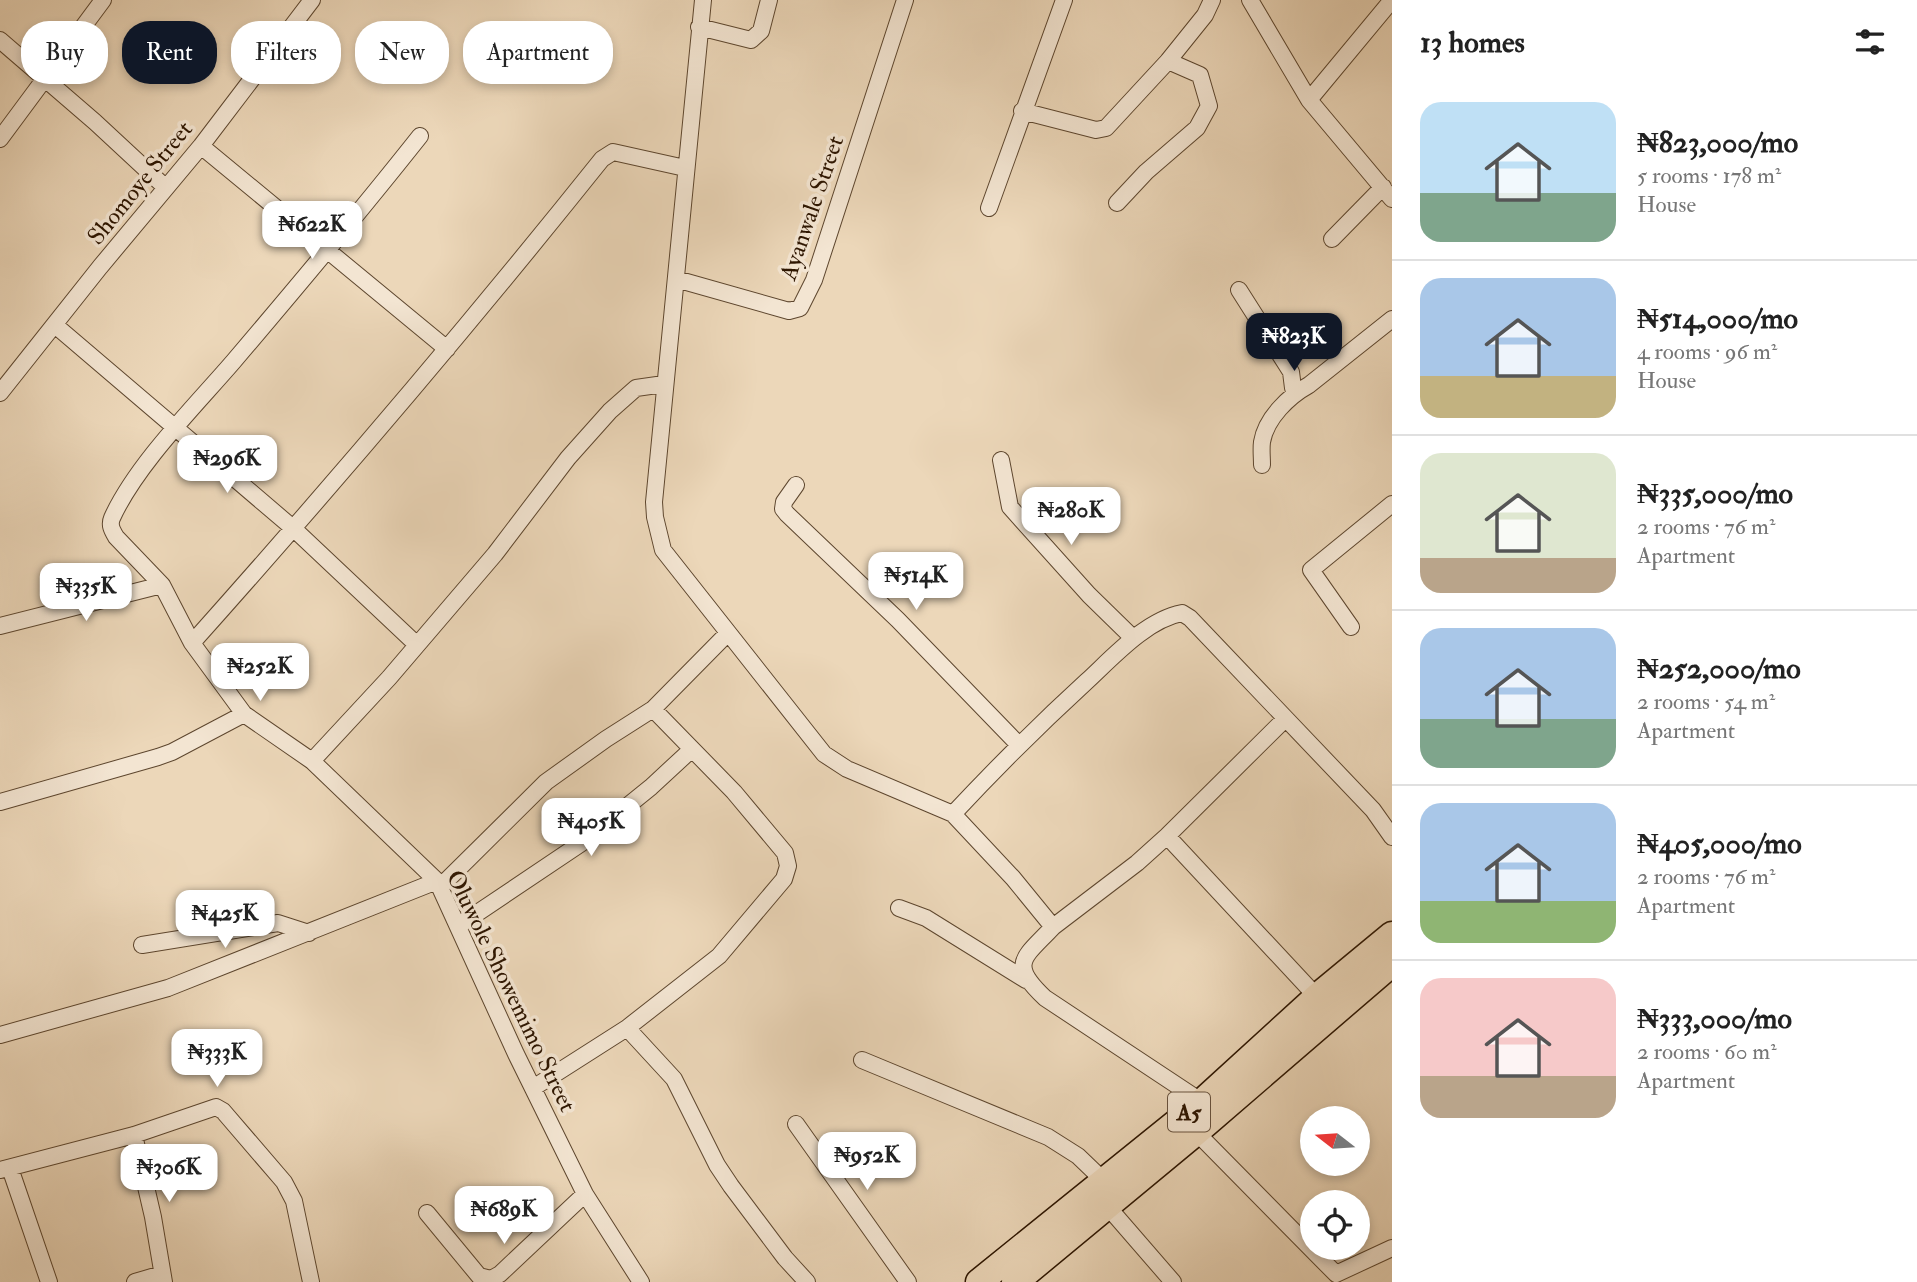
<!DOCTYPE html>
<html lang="en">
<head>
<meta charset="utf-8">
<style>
  body { margin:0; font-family:"IM FELL Double Pica",serif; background:#f2f2f2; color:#222; height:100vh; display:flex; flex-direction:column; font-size:26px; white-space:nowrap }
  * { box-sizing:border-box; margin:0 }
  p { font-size:23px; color:#767676 }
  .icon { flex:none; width:38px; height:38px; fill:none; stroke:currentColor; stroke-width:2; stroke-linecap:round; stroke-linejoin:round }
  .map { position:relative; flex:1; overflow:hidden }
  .side { display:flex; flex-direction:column; background:#fff; width:525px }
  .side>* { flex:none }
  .hud { position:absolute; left:21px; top:21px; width:665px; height:63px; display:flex; gap:14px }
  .needle { width:46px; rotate:287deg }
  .fabs { position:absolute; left:1300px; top:1106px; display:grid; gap:14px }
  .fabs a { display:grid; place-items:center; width:70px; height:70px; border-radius:50%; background:#fff; box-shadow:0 4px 10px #0003; font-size:35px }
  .price { position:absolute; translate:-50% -60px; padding:0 16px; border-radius:14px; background:#fff; color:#222; font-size:23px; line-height:46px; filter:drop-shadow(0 2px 4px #0008) }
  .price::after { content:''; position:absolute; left:50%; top:42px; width:21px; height:16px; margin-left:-10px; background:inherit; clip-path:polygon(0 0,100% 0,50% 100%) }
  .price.on { background:#111827; color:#fff }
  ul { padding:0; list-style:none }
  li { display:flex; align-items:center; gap:21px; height:175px; padding:0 28px }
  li+li { border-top:2px solid #e0e0e0 }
  li span { display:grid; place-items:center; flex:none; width:196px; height:140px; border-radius:21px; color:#555 }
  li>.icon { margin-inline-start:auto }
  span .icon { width:84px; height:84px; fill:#fffc; stroke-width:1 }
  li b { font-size:30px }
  h2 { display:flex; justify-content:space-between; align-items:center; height:84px; padding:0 28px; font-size:30px }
  .tag { padding:0 24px; border-radius:28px; background:#fff; box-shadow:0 4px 10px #0003; font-size:24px; line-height:63px }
  .tag.on { background:#111827; color:#fff }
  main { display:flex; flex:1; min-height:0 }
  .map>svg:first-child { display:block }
</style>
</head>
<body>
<main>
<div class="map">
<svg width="1392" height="1282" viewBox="0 0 1392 1282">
  <rect width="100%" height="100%" fill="#ecd7b9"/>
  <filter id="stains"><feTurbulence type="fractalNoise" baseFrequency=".00286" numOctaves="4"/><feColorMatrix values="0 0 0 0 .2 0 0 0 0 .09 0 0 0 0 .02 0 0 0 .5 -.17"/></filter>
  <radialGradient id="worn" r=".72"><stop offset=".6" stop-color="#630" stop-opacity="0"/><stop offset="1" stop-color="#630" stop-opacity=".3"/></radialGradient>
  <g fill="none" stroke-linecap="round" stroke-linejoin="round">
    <g stroke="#5d462e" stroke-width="18">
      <path id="minor" d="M703 0 654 502 655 517 663 550 824 754 847 769 953 814 1013 878 1053 927C1024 958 1008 963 1045 998L1202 1102
        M1250 0 1309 100 1392 199
        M699 27 751 40 761 31 769 0
        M0 40 95 122 165 187
        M1309 100 1392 0
        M1022 111 1096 130 1106 128 1168 61 1205 15 1212 0
        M420 136C359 213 296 288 233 362 195 406 136 465 112 518 109 525 112 530 116 537L162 585 192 643 244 714 312 761 437 881 516 1054 585 1194 641 1282
        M0 139 103 0
        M201 146 447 349
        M1117 203 1146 172 1197 128 1209 106 1200 75 1168 61
        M989 208 1064 0
        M1332 239 1383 187
        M676 279 789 311 800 308 814 280 905 0
        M1239 290 1291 372 1293 388 1296 392
        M56 326 294 529 416 644
        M0 393 100 267 201 146 312 0
        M1001 460 1010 507 1089 595 1133 638
        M1262 465C1262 457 1261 449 1262 442 1266 418 1289 396 1309 385L1392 319
        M796 485 784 502 783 509 787 514 898 620 1019 745
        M0 626 162 585
        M1351 627 1311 570 1392 504
        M192 643C333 485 470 324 602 159L613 152 685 168
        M312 761 389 678 495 554 568 458 610 411 636 388 664 384
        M0 802 158 757 172 752 244 714
        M953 814C996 768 1040 724 1087 681 1113 657 1146 620 1182 613L1190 618 1373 810 1392 837
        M1167 836 1317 997
        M440 887 546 782 606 739 653 709 728 633
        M899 908 926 918 1026 980
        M458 926 583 842 651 787 692 749
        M1053 927 1137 863 1167 836 1285 719
        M142 945 278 923 309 933
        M627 1028 674 1079 717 1165 731 1186 785 1258 807 1282
        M0 1035 168 988 437 881
        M862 1060 1048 1137 1078 1156 1103 1180
        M533 1088 627 1028 719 956 784 879 788 866 785 853 734 792 653 709
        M796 1124 908 1282
        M1196 1132 1336 1274 1392 1248
        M134 1135 153 1217 164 1282
        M10 1168 49 1282
        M0 1170 134 1135 216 1107 223 1111 284 1182 294 1201 311 1282
        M1108 1207 1173 1282
        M427 1213 479 1276 491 1279 500 1274 585 1194
        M135 1282 162 1274"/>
    </g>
    <g stroke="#2d1500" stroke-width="29">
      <path id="trunk" d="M979 1282 1202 1102 1317 997 1392 935
        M1015 1282 1196 1132 1392 963"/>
    </g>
    <use href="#minor" stroke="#f3e5d2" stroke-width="16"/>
    <use href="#trunk" stroke="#ecd7b9" stroke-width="26"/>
  </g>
  <g text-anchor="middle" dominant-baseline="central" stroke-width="7" stroke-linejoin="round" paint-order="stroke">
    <rect fill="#f3e5d2" stroke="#68533f" stroke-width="2" x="1168" y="1092.5" width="42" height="39" rx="5"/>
    <g font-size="23" font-weight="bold" fill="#2d1500">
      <text x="1189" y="1112">A5</text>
    </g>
    <g font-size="24" fill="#2d1500" stroke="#f3e5d2">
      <text transform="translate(140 183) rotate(-51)">Shomoye Street</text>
      <text transform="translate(812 208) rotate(-71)">Ayanwale Street</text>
      <text transform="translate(511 991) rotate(64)">Oluwole Showemimo Street</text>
    </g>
  </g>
  <rect width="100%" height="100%" filter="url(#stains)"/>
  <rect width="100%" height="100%" fill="url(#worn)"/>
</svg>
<div class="fabs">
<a><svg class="needle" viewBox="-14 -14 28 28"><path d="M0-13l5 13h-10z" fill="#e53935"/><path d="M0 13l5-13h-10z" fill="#767676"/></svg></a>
<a><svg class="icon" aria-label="locate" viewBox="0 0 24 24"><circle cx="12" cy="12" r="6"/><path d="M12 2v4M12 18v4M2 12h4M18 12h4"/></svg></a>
</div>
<b class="price" style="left:312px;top:261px">₦622K</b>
<b class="price on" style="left:1294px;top:373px">₦823K</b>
<b class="price" style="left:227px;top:495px">₦296K</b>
<b class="price" style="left:1071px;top:547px">₦280K</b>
<b class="price" style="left:916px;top:612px">₦514K</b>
<b class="price" style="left:86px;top:623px">₦335K</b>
<b class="price" style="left:260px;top:703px">₦252K</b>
<b class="price" style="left:591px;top:858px">₦405K</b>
<b class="price" style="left:225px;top:950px">₦425K</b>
<b class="price" style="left:217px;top:1089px">₦333K</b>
<b class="price" style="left:867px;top:1192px">₦952K</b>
<b class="price" style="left:169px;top:1204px">₦306K</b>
<b class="price" style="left:504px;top:1246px">₦689K</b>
<div class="hud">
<a class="tag">Buy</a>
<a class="tag on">Rent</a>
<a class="tag">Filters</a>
<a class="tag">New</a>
<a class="tag">Apartment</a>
</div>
</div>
<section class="side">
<h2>13 homes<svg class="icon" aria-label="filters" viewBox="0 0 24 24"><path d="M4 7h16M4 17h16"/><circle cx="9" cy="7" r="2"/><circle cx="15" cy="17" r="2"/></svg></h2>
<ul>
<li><span style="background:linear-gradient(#bfe0f5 65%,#7fa58c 0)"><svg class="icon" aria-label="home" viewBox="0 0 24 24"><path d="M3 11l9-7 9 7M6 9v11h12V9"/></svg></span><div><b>₦823,000/mo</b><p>5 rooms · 178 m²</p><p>House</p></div></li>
<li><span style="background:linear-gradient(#a9c7e8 70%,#c2b280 0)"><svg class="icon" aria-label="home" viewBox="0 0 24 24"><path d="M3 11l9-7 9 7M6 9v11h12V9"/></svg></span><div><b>₦514,000/mo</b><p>4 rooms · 96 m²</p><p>House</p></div></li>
<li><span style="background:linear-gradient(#dfe7d0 75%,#b9a48a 0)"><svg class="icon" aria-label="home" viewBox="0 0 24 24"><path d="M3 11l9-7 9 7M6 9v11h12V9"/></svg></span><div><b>₦335,000/mo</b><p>2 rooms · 76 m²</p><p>Apartment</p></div></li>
<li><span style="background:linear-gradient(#a9c7e8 65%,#7fa58c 0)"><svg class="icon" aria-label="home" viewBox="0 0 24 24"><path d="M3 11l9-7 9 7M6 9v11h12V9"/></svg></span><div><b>₦252,000/mo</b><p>2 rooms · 54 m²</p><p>Apartment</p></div></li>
<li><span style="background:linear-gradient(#a9c7e8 70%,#8fb573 0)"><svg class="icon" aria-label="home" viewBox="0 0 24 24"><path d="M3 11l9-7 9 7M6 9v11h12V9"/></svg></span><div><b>₦405,000/mo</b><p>2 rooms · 76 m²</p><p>Apartment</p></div></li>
<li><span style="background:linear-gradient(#f6c9c9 70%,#b9a48a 0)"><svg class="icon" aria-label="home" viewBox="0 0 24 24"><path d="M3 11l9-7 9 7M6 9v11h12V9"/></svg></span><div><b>₦333,000/mo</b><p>2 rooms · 60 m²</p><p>Apartment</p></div></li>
</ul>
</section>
</main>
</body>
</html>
